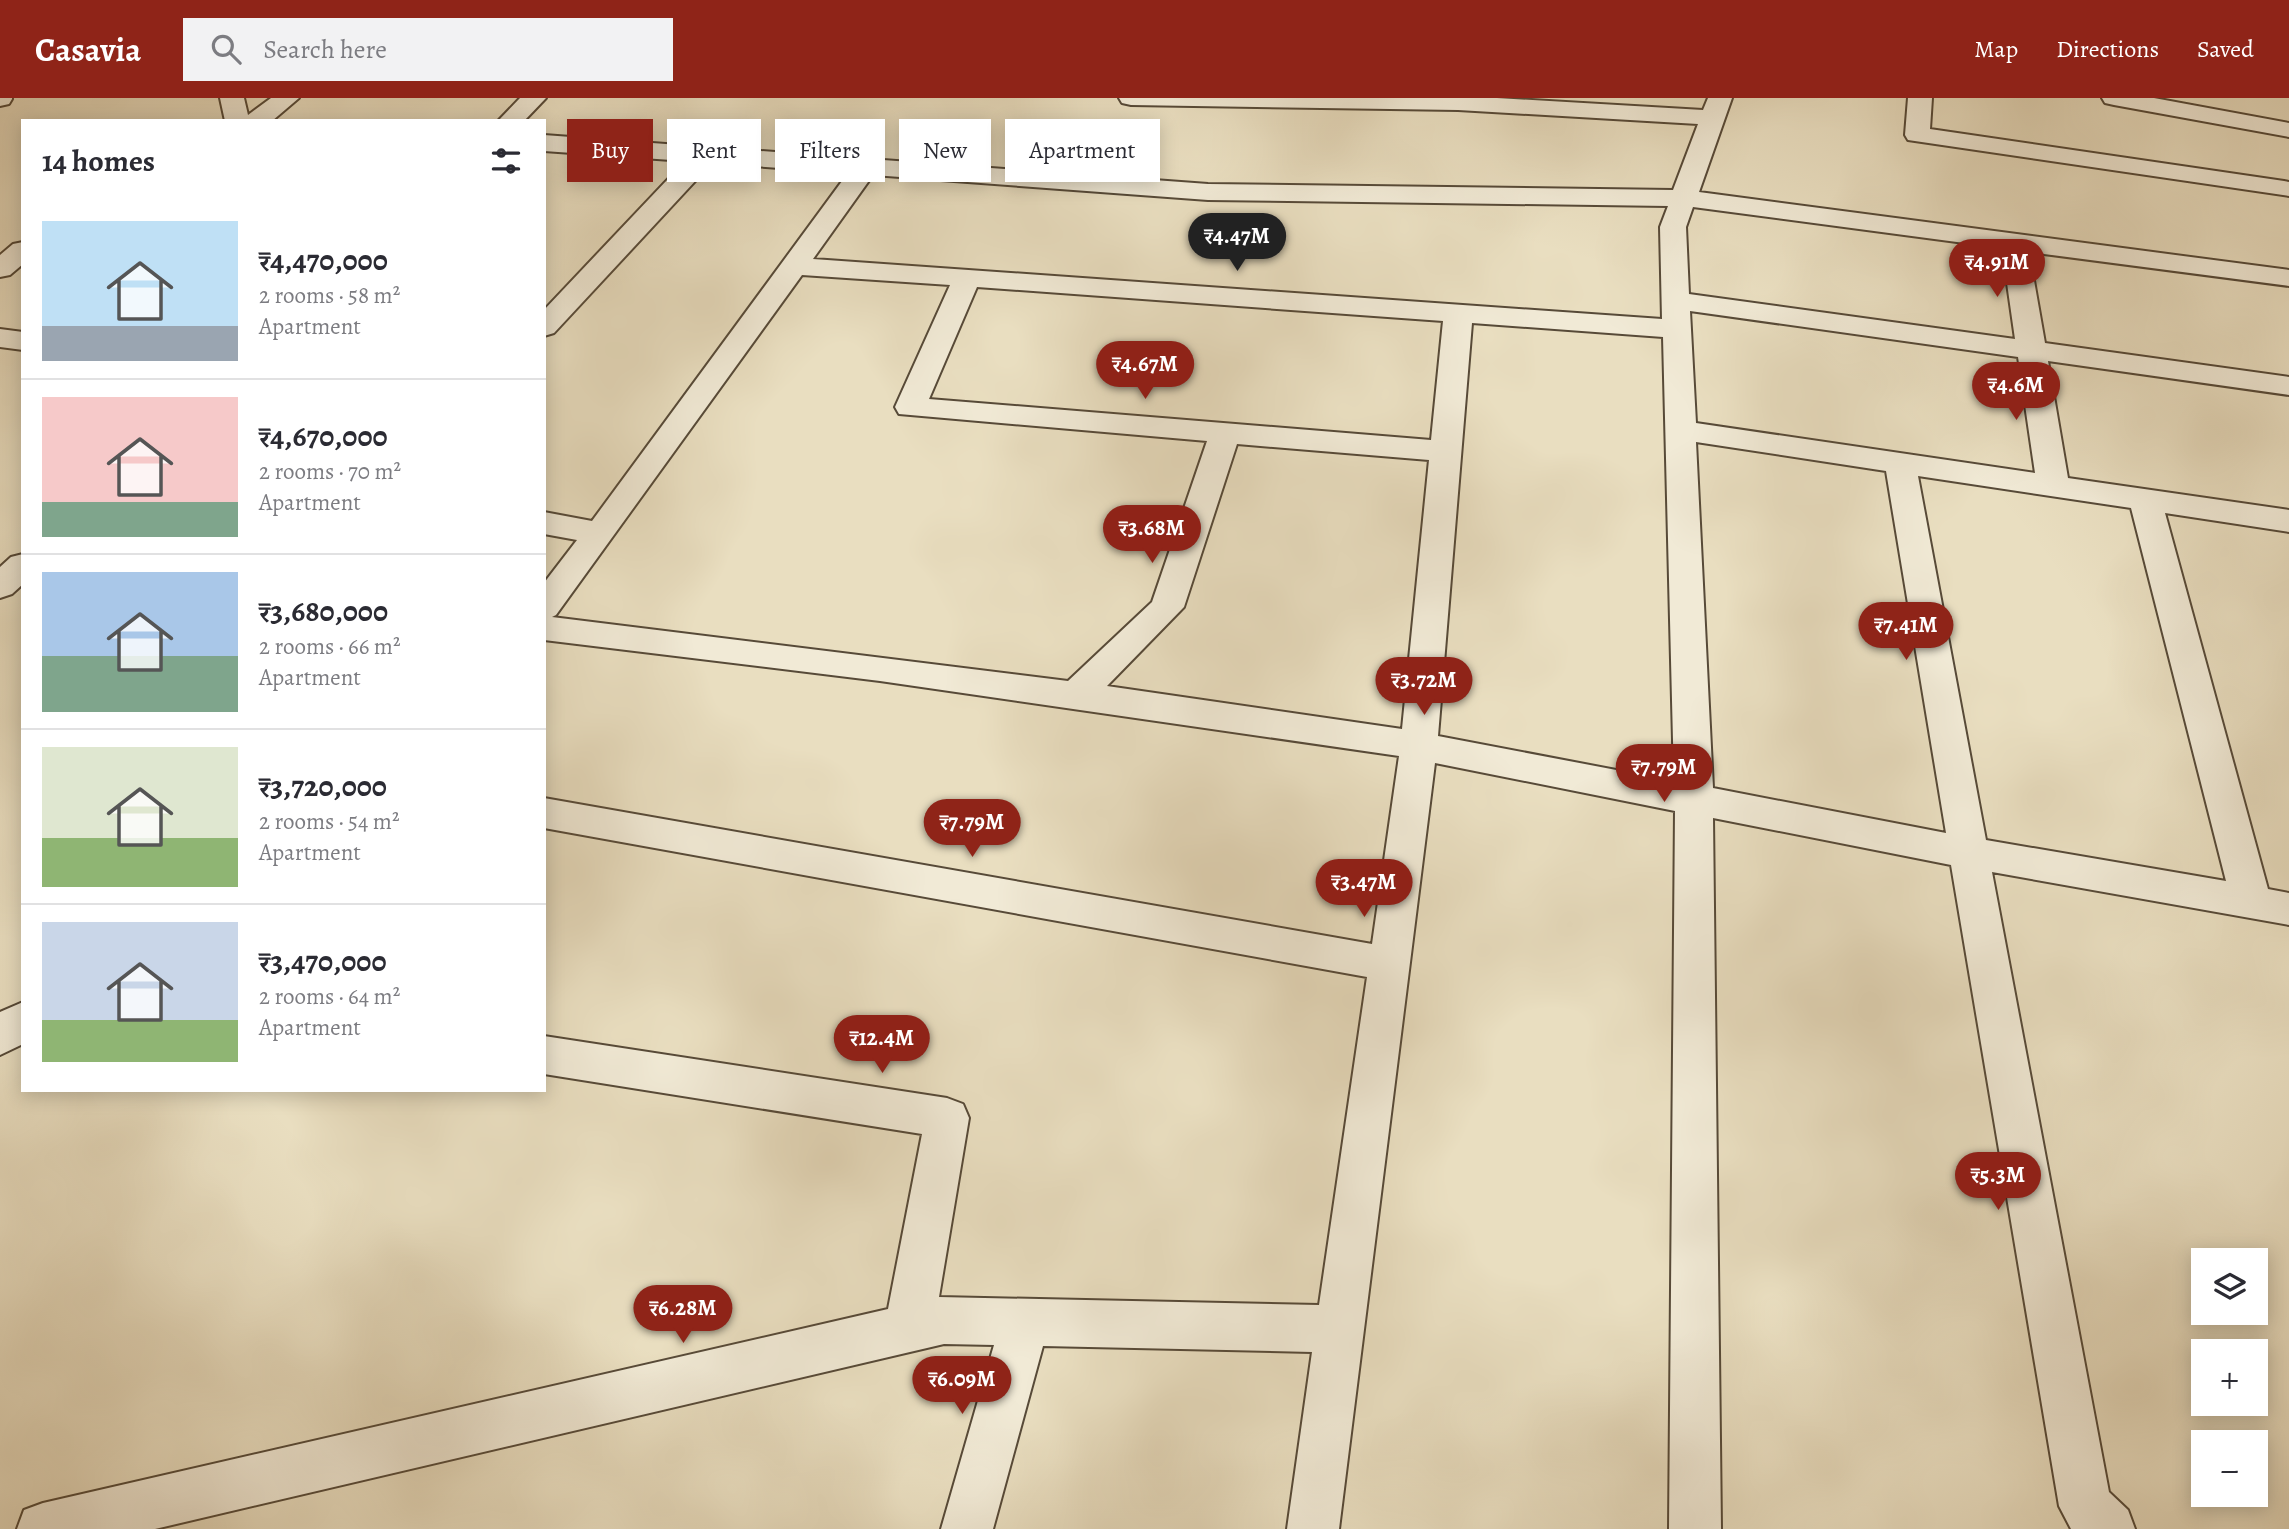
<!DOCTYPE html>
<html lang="en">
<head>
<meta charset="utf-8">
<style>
  body { margin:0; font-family:Alegreya,serif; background:#f2f2f3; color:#2b2b33; height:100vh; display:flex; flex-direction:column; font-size:26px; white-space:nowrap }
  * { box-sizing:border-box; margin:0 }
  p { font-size:23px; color:#7c7c81 }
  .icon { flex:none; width:38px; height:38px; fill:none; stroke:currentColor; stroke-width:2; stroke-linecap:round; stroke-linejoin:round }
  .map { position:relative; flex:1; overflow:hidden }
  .panel { position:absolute; left:21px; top:21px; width:525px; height:973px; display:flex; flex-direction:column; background:#fff; border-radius:0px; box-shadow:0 4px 18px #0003 }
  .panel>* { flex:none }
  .top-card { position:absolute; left:567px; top:21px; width:665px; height:63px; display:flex; gap:14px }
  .tools { position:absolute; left:2191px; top:1150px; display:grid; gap:14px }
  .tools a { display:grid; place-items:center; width:77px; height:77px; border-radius:0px; background:#fff; box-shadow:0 4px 18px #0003; font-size:35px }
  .price { position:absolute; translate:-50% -60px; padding:0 16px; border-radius:24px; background:#8f2418; color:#fff; font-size:23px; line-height:46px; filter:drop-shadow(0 2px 4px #0008) }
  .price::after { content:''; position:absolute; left:50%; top:42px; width:21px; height:16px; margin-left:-10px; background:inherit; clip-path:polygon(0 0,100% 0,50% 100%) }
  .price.current { background:#222; color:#fff }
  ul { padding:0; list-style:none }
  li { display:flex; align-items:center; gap:21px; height:175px; padding:0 21px }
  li+li { border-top:2px solid #e1e1e2 }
  li span { display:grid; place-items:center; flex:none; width:196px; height:140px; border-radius:0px; color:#555 }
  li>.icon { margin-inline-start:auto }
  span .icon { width:84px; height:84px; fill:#fffc; stroke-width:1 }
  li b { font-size:30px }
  h2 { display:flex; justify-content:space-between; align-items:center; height:84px; padding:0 21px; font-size:30px }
  .chip { padding:0 24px; border-radius:0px; background:#fff; box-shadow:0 4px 18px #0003; font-size:24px; line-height:63px }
  .chip.current { background:#8f2418; color:#fff }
  header { display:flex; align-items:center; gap:42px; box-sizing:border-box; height:98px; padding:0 35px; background:#8f2418; color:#fff }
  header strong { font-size:33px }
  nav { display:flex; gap:38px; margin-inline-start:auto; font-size:24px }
  .search { width:490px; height:63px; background:#f2f2f3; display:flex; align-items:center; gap:18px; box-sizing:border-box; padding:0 24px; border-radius:0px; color:#7c7c81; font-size:26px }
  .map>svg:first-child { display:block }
</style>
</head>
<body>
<header>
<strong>Casavia</strong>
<div class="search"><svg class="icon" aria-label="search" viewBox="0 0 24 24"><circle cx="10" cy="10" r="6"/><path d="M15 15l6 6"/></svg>Search here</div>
<nav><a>Map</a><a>Directions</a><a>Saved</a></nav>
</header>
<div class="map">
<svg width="2289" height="1431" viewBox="0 0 2289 1431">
  <rect width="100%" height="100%" fill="#e9dec0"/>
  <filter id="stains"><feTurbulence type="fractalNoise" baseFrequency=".00286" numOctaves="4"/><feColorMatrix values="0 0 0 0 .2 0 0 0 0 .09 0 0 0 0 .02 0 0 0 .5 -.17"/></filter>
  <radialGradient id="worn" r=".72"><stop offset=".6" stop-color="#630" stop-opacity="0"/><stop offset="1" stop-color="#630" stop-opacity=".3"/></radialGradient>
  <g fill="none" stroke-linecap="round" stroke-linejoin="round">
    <g stroke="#574a38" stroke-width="4">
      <path id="minor" d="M0 0H12V1L9 6 0 8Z
        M220 0H244L248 17 271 0H299L272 23H225Z
        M520 0H546L524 23H498Z
        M1119 0H1497L1703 12 1708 0H1732L1699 94 2289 172V188L2029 154 2045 245 2289 279V297L2048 263 2068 380 2289 412V434L2165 415 2268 791 2289 795V827L1992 774 2109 1394 2128 1412 2135 1431H2071L2059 1408 1951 767 1713 720 1721 1431H1669L1675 713 1435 665 1339 1431H1287L1312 1254 1043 1248 993 1431H941L994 1247 944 1246 155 1431H17L24 1412 43 1405 888 1211 922 1036 544 976V938L947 1000 963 1006 969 1020 939 1199 1319 1207 1367 879 544 730V700L1372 846 1399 658 880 583 544 542V485L577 442 544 436V414L592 423 848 75 712 65 554 235 544 238V212L685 63 544 53V37L1208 86 1673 92 1698 26 1458 12 1131 7 1122 5ZM873 77 1208 102 1668 108 1660 129 1662 221 813 161ZM1693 109 2002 150 2015 241 1689 196 1686 129ZM802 177 950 187 895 309 899 316 1207 343 1152 504 1068 583 552 519 556 517ZM977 189 1443 223 1431 342 929 301ZM1690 213 2018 259 2035 375 1696 325ZM1472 225 1663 239 1674 683 1438 638ZM1696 344 1886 373 1946 735 1713 690ZM1237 346 1429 362 1402 631 1107 588 1184 509ZM1918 378 2131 410 2226 783 1986 742Z
        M1908 0H1932L1930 31 2284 83 2289 84V98L1908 42 1905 37Z
        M2102 0H2154L2289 25V39L2114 7 2105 5Z
        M23 144V166L10 177 0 179V157L13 146Z
        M0 231 23 234V252L0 249Z
        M23 456V486L12 496 0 500V469L11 459Z
        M23 904V946L0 957V914Z"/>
    </g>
    <use href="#minor" fill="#f1ead6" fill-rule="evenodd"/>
  </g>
  <rect width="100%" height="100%" filter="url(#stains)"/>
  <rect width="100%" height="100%" fill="url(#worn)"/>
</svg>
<div class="tools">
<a><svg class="icon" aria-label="layers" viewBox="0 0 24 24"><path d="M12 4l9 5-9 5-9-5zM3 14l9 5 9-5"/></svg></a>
<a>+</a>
<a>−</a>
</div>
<b class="price current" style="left:1237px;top:175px">₹4.47M</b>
<b class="price" style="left:1997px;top:201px">₹4.91M</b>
<b class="price" style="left:1145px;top:303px">₹4.67M</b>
<b class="price" style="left:2016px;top:324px">₹4.6M</b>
<b class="price" style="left:1152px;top:467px">₹3.68M</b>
<b class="price" style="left:1906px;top:564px">₹7.41M</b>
<b class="price" style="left:1424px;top:619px">₹3.72M</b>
<b class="price" style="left:1664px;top:706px">₹7.79M</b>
<b class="price" style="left:972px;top:761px">₹7.79M</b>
<b class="price" style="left:1364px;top:821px">₹3.47M</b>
<b class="price" style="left:882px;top:977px">₹12.4M</b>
<b class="price" style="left:1998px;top:1114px">₹5.3M</b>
<b class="price" style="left:683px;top:1247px">₹6.28M</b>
<b class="price" style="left:962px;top:1318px">₹6.09M</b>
<div class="top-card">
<a class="chip current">Buy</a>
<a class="chip">Rent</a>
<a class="chip">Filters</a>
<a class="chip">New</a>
<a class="chip">Apartment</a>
</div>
<section class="panel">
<h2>14 homes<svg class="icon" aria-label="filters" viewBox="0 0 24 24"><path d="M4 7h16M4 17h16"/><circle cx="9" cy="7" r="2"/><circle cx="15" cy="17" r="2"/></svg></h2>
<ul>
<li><span style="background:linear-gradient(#bfe0f5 75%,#9aa5b1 0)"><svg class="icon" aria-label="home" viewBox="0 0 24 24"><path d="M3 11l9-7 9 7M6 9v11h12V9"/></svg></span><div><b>₹4,470,000</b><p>2 rooms · 58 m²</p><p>Apartment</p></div></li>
<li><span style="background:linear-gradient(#f6c9c9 75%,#7fa58c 0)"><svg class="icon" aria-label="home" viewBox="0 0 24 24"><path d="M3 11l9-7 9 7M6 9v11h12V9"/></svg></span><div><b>₹4,670,000</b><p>2 rooms · 70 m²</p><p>Apartment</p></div></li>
<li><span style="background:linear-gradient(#a9c7e8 60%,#7fa58c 0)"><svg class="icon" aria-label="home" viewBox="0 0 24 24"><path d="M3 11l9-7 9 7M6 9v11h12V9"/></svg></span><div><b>₹3,680,000</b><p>2 rooms · 66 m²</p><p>Apartment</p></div></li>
<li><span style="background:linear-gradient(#dfe7d0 65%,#8fb573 0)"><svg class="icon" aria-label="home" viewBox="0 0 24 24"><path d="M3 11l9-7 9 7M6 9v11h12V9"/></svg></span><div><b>₹3,720,000</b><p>2 rooms · 54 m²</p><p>Apartment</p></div></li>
<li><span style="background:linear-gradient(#c9d6e8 70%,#8fb573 0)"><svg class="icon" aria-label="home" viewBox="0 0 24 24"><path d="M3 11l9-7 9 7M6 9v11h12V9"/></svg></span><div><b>₹3,470,000</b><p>2 rooms · 64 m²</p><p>Apartment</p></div></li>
</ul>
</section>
</div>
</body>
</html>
